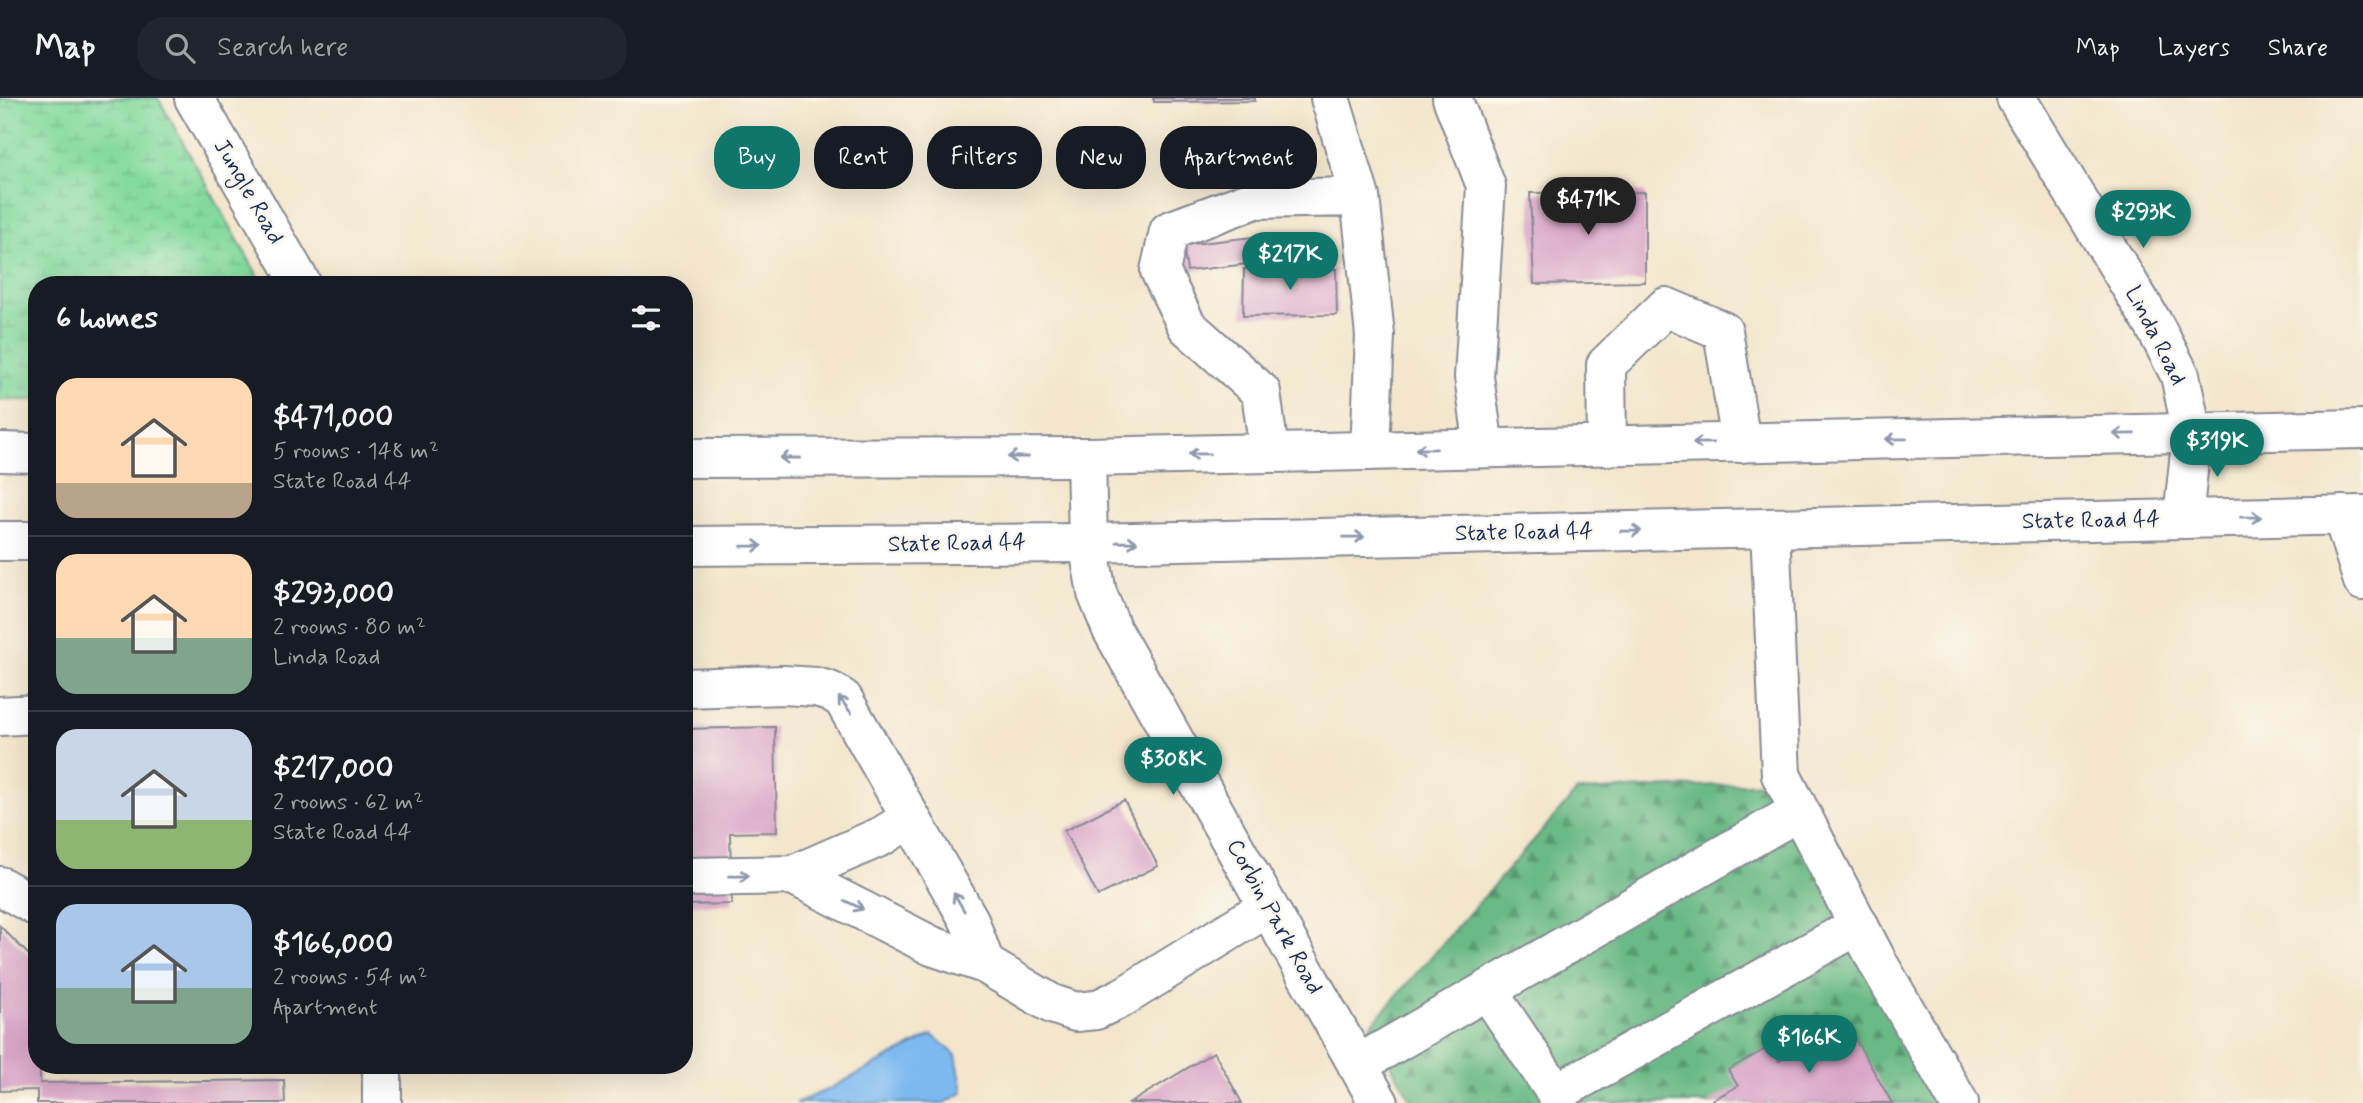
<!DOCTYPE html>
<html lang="en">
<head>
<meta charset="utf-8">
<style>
  body { margin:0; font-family:Mynerve,sans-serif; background:#20242c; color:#f1f3f6; height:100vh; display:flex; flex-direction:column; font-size:26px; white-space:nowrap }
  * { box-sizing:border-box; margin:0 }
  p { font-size:23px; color:#9ea1a6 }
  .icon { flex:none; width:38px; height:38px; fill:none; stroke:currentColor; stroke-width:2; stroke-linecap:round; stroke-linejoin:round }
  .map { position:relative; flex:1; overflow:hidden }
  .drawer { position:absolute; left:28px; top:178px; width:665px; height:798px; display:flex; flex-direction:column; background:#171b24; border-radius:28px; box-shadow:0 7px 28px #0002 }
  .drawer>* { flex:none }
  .hud { position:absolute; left:714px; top:28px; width:665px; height:63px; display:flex; gap:14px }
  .price { position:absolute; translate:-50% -60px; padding:0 16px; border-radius:24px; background:#0f766e; color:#fff; font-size:23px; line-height:46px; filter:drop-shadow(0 2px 4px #0008) }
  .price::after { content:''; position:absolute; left:50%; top:42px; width:21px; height:16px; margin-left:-10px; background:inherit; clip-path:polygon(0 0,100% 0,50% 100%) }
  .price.current { background:#222; color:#fff }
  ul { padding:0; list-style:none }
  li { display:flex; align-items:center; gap:21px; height:175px; padding:0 28px }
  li+li { border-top:2px solid #363941 }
  li span { display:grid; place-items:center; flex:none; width:196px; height:140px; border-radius:21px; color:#555 }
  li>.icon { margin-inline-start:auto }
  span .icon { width:84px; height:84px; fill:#fffc; stroke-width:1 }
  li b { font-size:30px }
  h2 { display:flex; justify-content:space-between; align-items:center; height:84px; padding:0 28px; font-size:30px }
  .tag { padding:0 24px; border-radius:28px; background:#171b24; box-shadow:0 7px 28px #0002; font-size:24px; line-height:63px }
  .tag.current { background:#0f766e; color:#fff }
  header { display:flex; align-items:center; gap:42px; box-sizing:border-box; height:98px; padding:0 35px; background:#171b24; border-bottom:2px solid #363941 }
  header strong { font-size:33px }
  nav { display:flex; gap:38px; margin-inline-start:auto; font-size:24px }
  .search { width:490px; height:63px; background:#20242c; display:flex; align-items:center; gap:18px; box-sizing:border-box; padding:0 24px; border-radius:28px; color:#9ea1a6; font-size:26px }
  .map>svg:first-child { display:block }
</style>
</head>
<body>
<header>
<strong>Map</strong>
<div class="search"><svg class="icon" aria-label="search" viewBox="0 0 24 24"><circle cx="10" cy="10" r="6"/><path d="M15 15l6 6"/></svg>Search here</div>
<nav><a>Map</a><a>Layers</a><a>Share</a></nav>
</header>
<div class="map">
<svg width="2363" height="1005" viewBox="0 0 2363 1005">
  <defs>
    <pattern id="forest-firs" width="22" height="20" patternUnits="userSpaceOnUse" patternTransform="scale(1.75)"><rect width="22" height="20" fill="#6aba85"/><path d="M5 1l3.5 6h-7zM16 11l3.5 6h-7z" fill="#569870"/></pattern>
    <pattern id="wetland-marsh" width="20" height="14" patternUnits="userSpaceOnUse" patternTransform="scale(1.75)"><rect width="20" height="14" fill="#83da9e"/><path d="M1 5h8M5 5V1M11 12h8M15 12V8" fill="none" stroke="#71bb8a"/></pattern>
  </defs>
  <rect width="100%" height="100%" fill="#fbf7ec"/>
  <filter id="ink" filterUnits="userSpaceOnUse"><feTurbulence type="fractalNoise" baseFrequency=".0143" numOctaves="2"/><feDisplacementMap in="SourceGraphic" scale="14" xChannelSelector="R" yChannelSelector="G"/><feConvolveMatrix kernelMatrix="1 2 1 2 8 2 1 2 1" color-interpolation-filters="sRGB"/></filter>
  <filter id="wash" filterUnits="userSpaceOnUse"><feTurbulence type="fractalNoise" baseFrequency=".00686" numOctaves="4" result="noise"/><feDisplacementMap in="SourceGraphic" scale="28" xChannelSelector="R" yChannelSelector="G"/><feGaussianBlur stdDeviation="1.57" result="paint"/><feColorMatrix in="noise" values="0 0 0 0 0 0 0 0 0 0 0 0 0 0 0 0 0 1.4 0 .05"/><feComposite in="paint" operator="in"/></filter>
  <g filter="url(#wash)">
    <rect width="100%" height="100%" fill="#f3e6cc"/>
    <path fill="url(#forest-firs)" stroke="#427472" stroke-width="2" d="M1769 685 1966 1005H1413L1369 929 1577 693Z"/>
    <path fill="url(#wetland-marsh)" stroke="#4f847e" stroke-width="2" d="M0 0H158L263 187H37V302H0Z"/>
    <path fill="#7ebaf0" stroke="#4c74a7" stroke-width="2" d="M932 937 956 957 963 994 945 1005H796L829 991Z"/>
    <g id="blocks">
      <path fill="#d9a5c8" d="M1153 0H1255V3L1154 4Z
        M1645 94V184L1534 186 1530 95Z
        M1262 138 1265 164 1187 173 1183 147Z
        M1244 171H1336L1337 217 1243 218Z
        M775 629 777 734 730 735 732 806 684 807V631Z
        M1124 702 1158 768 1098 798 1064 733Z
        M0 828 37 865V968H40V985L284 982 285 1005H37V992L0 993Z
        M1846 925 1892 1005H1707L1738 988 1728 972 1771 948 1779 963Z
        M1214 954 1242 1005H1130Z"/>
    </g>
  </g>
  <g filter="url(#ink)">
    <use href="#blocks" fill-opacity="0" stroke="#878a95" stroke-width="2"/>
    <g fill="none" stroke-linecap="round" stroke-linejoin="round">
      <g stroke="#878a95" stroke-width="42">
        <path id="minor" d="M194 0 302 187
          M1330 0 1360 99 1375 237 1370 353
          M1452 0 1486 88 1474 279 1484 350
          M2016 0 2154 227 2180 277 2192 335 2183 421
          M1607 348 1606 267 1666 209 1723 233 1741 345
          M1269 354 1261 294 1187 228 1160 173 1169 133 1255 101 1360 99
          M1086 359 1088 445 1097 495 1112 532 1379 1005
          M2342 417 2363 483
          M1770 430 1781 677 1878 865 1959 1005
          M684 590 784 587 816 589 830 593 843 601 969 822 985 866
          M0 618 37 616
          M793 777 932 848 985 866 1052 906 1076 914 1096 912 1123 899 1268 809
          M684 779 793 777 882 738 911 720
          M0 788 37 809
          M1487 892 1556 995 1859 827
          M1357 967 1799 713
          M382 968V1005"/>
      </g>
      <g stroke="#878a95" stroke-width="42">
        <path id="major" d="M0 354 37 355
          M684 360 1086 359 2363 331
          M0 443H37
          M684 448 1088 445 2363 417"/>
      </g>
      <use href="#minor" stroke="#fff" stroke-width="38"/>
      <use href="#major" stroke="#fff" stroke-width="38"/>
    </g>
    <defs><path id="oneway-shaft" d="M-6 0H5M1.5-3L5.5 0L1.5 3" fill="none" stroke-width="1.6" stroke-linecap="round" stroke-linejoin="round" transform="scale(1.75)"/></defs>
    <g stroke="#8d97ae">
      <use href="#oneway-shaft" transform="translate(2124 336) rotate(179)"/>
      <use href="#oneway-shaft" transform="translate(1896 341) rotate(179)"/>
      <use href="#oneway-shaft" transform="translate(1703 345) rotate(179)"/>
      <use href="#oneway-shaft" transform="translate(1426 351) rotate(179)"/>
      <use href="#oneway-shaft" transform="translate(1199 356) rotate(179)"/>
      <use href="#oneway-shaft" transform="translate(1018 359) rotate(180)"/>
      <use href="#oneway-shaft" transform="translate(790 360) rotate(180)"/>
      <use href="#oneway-shaft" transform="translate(2251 419) rotate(-1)"/>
      <use href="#oneway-shaft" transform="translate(1631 433) rotate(-1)"/>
      <use href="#oneway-shaft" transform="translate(1354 439) rotate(-1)"/>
      <use href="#oneway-shaft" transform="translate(1127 444) rotate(-1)"/>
      <use href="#oneway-shaft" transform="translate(752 448) rotate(-1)"/>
      <use href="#oneway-shaft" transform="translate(845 607) rotate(-128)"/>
      <use href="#oneway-shaft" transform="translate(739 778) rotate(-1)"/>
      <use href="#oneway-shaft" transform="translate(959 804) rotate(-120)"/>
      <use href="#oneway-shaft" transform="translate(854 807) rotate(26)"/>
    </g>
  </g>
  <g text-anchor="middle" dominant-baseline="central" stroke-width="5" stroke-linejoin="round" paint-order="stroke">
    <g font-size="23" fill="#1b2f5e" stroke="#fbf7ec">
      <text transform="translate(248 94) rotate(60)">Jungle Road</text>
      <text transform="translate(2155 238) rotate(63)">Linda Road</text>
      <text transform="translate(2091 423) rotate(-1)">State Road 44</text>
      <text transform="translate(1524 435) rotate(-1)">State Road 44</text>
      <text transform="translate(957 446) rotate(-1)">State Road 44</text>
      <text transform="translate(1274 819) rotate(61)">Corbin Park Road</text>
    </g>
  </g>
</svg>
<b class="price current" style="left:1588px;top:139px">$471K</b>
<b class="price" style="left:2143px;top:152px">$293K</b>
<b class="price" style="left:1290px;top:194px">$217K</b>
<b class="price" style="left:2217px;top:381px">$319K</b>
<b class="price" style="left:1173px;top:699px">$308K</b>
<b class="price" style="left:1809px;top:977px">$166K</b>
<div class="hud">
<a class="tag current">Buy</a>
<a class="tag">Rent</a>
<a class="tag">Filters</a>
<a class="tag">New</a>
<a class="tag">Apartment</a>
</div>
<section class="drawer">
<h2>6 homes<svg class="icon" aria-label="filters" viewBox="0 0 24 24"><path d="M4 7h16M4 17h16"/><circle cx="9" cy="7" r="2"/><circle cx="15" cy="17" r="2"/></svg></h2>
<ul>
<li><span style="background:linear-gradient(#ffd9b3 75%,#b9a48a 0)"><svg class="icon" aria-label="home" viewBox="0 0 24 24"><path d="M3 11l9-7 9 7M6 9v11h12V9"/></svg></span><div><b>$471,000</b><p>5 rooms · 148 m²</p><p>State Road 44</p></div></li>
<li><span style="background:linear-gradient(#ffd9b3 60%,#7fa58c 0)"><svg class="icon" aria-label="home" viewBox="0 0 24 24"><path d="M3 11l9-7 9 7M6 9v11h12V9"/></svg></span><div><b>$293,000</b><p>2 rooms · 80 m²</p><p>Linda Road</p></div></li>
<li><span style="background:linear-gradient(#c9d6e8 65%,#8fb573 0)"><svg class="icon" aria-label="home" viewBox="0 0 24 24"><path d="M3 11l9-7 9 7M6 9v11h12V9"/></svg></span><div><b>$217,000</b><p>2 rooms · 62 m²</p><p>State Road 44</p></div></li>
<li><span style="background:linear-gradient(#a9c7e8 60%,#7fa58c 0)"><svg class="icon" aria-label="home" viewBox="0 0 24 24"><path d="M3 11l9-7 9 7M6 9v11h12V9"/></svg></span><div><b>$166,000</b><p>2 rooms · 54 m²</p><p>Apartment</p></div></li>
</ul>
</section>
</div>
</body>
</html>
